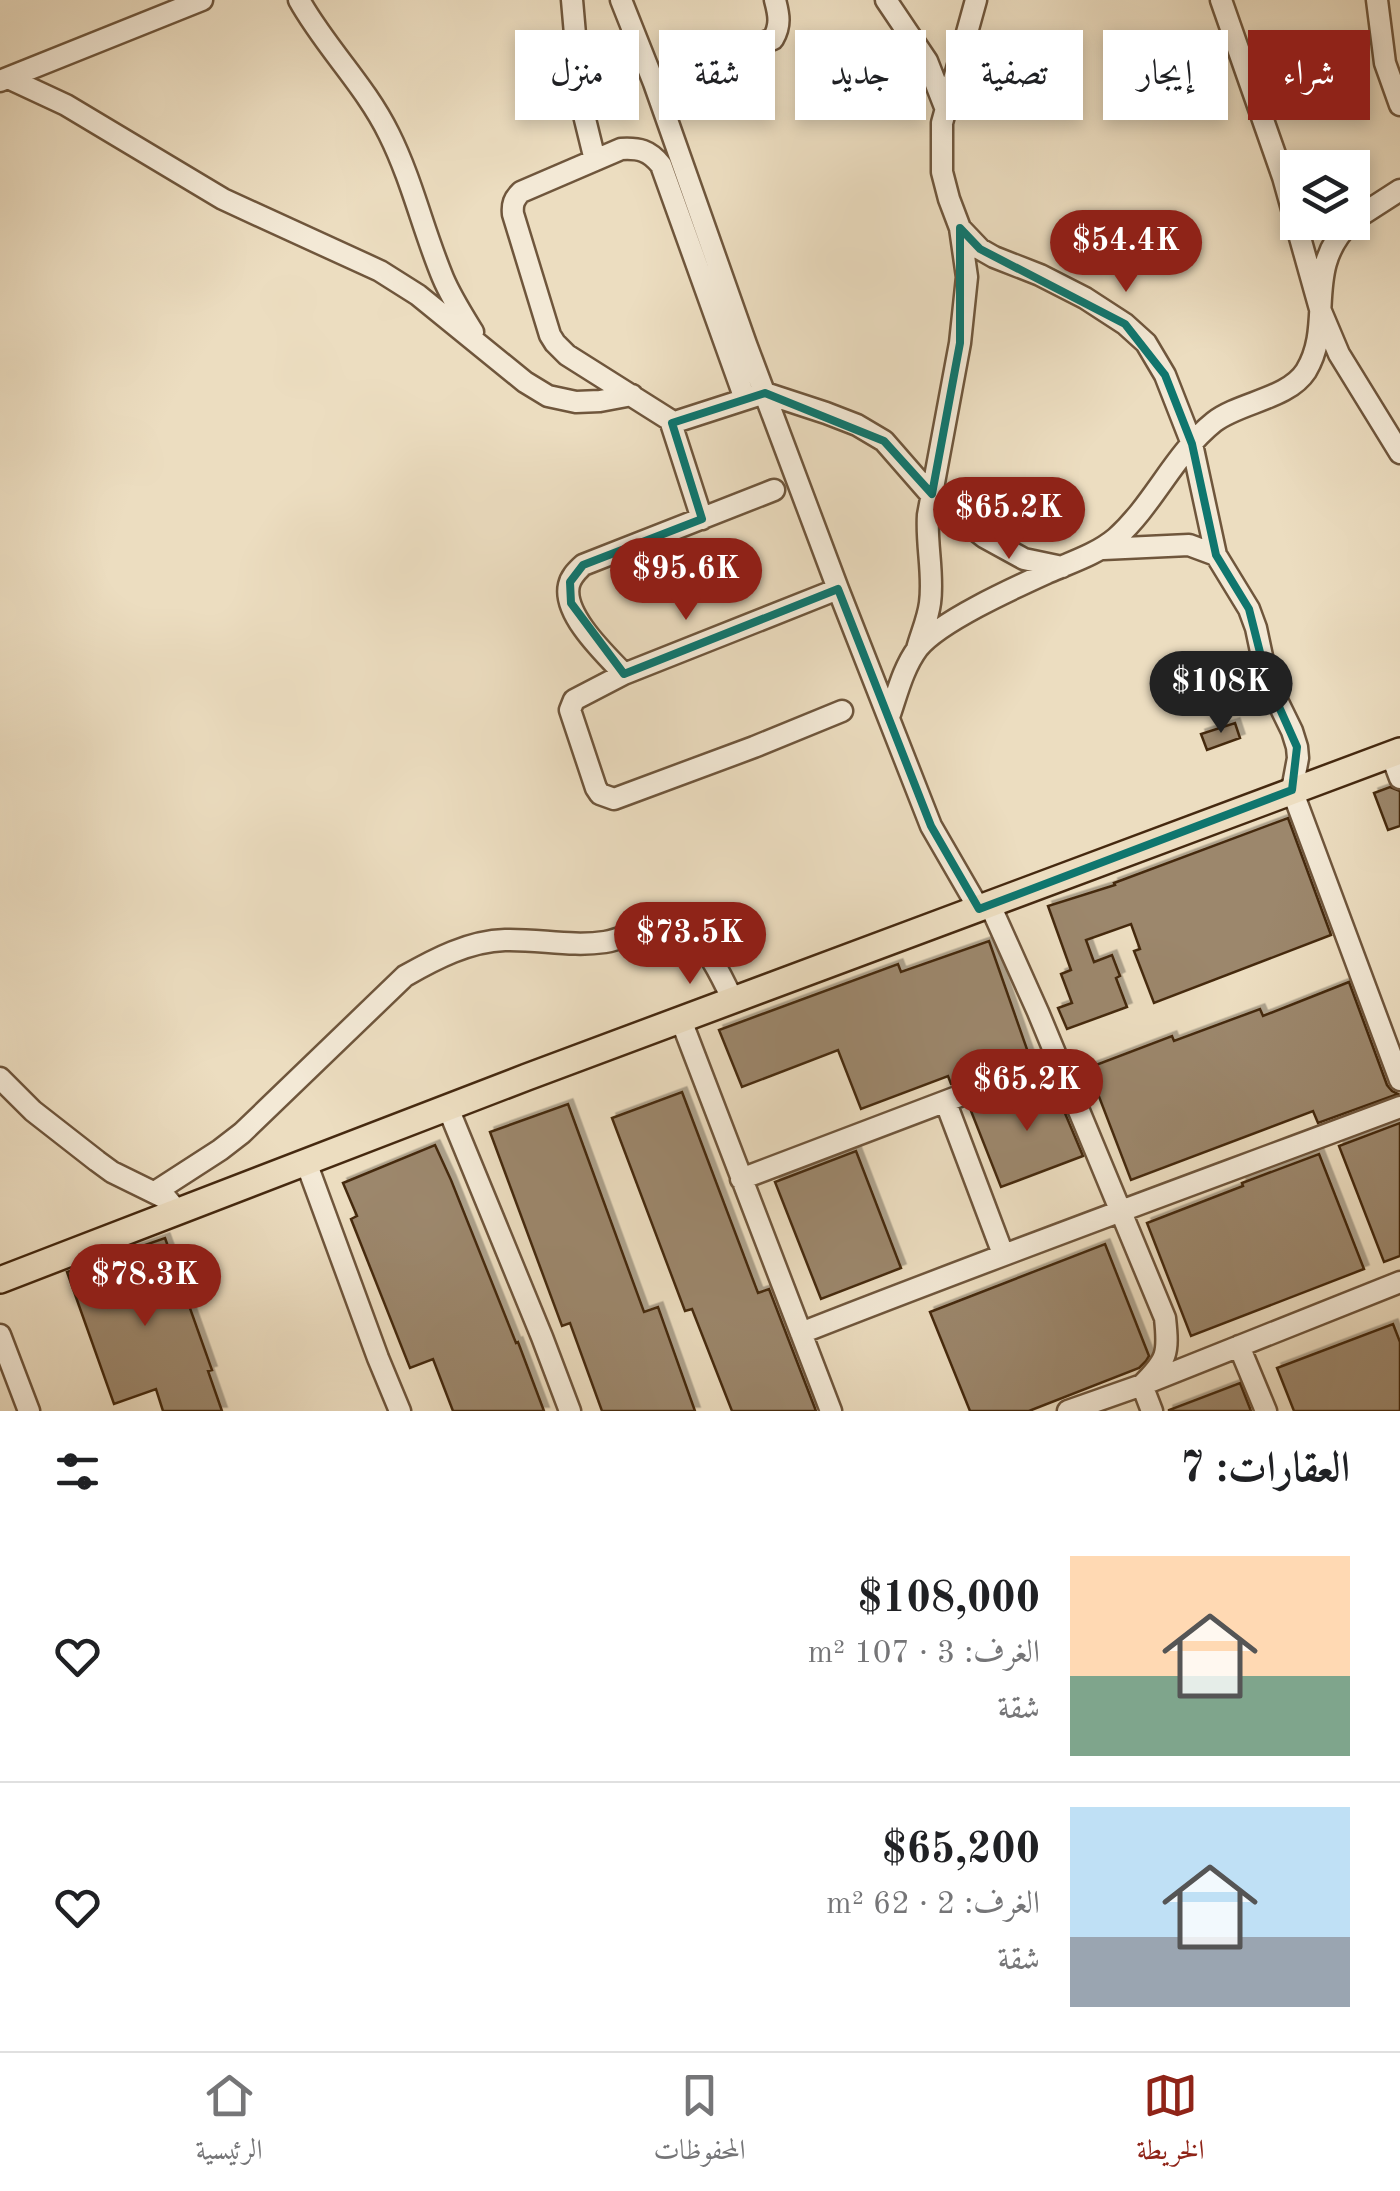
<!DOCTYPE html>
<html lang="ar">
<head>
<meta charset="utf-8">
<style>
  body { margin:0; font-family:"Old Standard TT",Amiri,serif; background:#f2f2f2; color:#202124; direction:rtl; height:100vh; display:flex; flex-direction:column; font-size:38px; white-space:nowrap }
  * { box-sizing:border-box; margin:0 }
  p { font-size:32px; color:#757577 }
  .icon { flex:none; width:55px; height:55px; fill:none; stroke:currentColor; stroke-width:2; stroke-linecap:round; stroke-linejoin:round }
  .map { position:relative; height:1411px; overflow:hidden; direction:ltr }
  .details { display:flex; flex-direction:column; background:#fff; flex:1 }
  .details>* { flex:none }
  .banner { position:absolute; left:30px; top:30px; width:1340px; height:90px; direction:rtl; display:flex; gap:20px }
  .controls { position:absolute; left:1280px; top:150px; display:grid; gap:20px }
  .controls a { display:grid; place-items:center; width:90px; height:90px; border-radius:0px; background:#fff; box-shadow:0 5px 15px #0003; font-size:50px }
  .price { position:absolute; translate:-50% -85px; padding:0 22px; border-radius:35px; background:#8f2418; color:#fff; font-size:32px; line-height:65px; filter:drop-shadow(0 2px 5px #0008) }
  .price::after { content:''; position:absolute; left:50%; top:60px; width:30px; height:22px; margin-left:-15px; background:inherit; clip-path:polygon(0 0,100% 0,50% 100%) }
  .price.current { background:#222; color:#fff }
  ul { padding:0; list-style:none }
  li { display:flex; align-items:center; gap:30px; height:250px; padding:0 50px }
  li+li { border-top:2px solid #e0e0e0 }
  li span { display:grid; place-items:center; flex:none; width:280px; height:200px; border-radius:0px; color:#555 }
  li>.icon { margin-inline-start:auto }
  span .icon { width:120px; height:120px; fill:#fffc; stroke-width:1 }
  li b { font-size:42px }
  h2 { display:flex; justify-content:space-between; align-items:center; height:120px; padding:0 50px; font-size:42px }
  .pill { padding:0 35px; border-radius:0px; background:#fff; box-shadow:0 5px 15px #0003; font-size:35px; line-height:90px }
  .pill.current { background:#8f2418; color:#fff }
  .menu { display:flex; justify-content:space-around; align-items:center; height:140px; border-top:2px solid #e0e0e0; background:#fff; font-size:28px; color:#757577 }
  .menu a { display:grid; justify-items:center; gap:5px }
  .menu .current { color:#8f2418 }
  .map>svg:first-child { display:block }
</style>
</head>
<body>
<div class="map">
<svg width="1400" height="1411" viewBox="0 0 1400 1411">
  <defs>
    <filter id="shadow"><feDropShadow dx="4.5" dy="-4.5" stdDeviation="0" flood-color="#0004"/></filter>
  </defs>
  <rect width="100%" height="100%" fill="#ecddc0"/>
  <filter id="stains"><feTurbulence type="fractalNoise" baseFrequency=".002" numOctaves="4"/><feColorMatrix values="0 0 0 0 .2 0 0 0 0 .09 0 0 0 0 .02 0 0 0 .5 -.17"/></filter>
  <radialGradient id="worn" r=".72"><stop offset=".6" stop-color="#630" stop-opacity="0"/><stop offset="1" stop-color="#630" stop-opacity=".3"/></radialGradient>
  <path fill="#9c876c" stroke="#452910" stroke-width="2.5" filter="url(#shadow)" d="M1235 723 1240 738 1207 750 1201 734Z
    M1390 787 1400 791V826L1388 830 1374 793Z
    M1288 818 1331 935 1154 1003 1134 951 1140 949 1131 924 1086 940 1094 962 1112 955 1120 976 1116 978 1127 1007 1067 1029 1058 1008 1072 1003 1061 974 1071 970 1048 906 1115 885 1114 883Z
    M989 941 1029 1055 951 1084 948 1076 861 1109 838 1050 742 1087 719 1030 898 964 901 972Z
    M1349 982 1387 1085 1392 1091 1398 1094 1318 1123 1313 1111 1131 1180 1088 1068 1172 1036 1174 1041 1260 1009 1263 1016Z
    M1051 1080 1083 1156 1001 1187 971 1111Z
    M682 1092 758 1293 769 1289 816 1411H732L692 1309 685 1311 612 1118Z
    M568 1104 644 1312 658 1307 695 1411H602L570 1323 562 1326 490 1132Z
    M1400 1123V1256L1384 1262 1339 1146Z
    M435 1145 451 1180 516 1343 518 1342 544 1411H453L433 1359 410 1368 351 1219 357 1216 343 1183Z
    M856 1151 901 1268 821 1299 775 1182Z
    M1319 1154 1364 1269 1191 1336 1147 1223 1243 1186 1242 1183Z
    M165 1238 212 1370 208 1371 222 1411H163L156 1389 114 1404 67 1272Z
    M1105 1244 1149 1356 1146 1361 1139 1368 1029 1411H970L930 1312Z
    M1393 1324 1400 1342V1411H1294L1277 1368Z
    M1240 1383 1251 1411H1169V1410Z"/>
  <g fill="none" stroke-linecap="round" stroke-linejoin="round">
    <g stroke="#6f563c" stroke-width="25">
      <path id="minor" d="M299 0C325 47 365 85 389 134 412 180 423 230 443 278 451 297 462 314 473 332
        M572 0 581 103 595 160
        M621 0 654 83 746 344 838 589 931 826 979 909
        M886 0 927 61 945 107
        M1221 0 1283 177 1320 309 1339 354 1400 453
        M1377 0 1385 63 1400 105
        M8 78 66 105 223 199 380 271 418 295 525 382 548 396 576 402 600 401 632 395
        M0 81 202 0
        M654 83 773 39C781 25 779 15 775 0
        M1352 221 1400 190
        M960 228 980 249 994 257 1040 275 1085 298 1125 324 1146 343 1165 375 1192 444 1216 555 1249 609 1256 628 1267 680 1292 731 1297 747 1298 758 1292 790 1400 1080
        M672 423 765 393 826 413 857 425 884 441 932 496 984 537 1024 559 1062 567
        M702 519 670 420 567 355 555 343 550 335 513 214C512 204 514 199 521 192L621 149C639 148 649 150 661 165L745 399
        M1103 549 1189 545 1216 555
        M838 589 624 674 574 700 570 710 596 788 600 794 614 799 754 747 842 711
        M917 649C921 634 928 619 930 603 934 574 926 545 928 515L960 343 967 277 960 228 949 199 942 172V123L976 0
        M624 674C606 655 562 614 569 585 571 576 577 571 583 565L774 490
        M889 717C897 694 903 668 918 648 940 621 1016 587 1049 572 1072 562 1097 554 1116 538 1154 504 1174 454 1214 422 1240 402 1288 399 1306 371 1335 323 1302 269 1351 222
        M1391 754 1400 778
        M990 905 1038 1012 1165 1318C1169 1354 1167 1360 1142 1385
        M681 1020 831 1411
        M0 1078 33 1111 97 1161 112 1172 167 1199 178 1212
        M946 1103 1003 1254
        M448 1108 542 1337 570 1411
        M306 1162 378 1358 400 1411
        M741 1179 1057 1059
        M155 1192 220 1150 242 1133 405 976C435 959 469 941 505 940 539 939 571 947 605 942 630 938 653 919 678 929 707 940 720 975 733 1000
        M801 1333C999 1255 1200 1182 1400 1107
        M0 1335 29 1411
        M1239 1346 1266 1411
        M1142 1385 1152 1411
        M1068 1411 1142 1385 1400 1282"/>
    </g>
    <g stroke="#452910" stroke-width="30">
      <path id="major" d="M0 1280 527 1077 1400 751"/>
    </g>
    <use href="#minor" stroke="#f3e9d6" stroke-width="20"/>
    <use href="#major" stroke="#ecddc0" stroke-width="25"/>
  </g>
  <path fill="none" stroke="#0f766e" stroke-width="8" stroke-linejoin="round" d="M960 228 980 249 1125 324 1165 375 1192 444 1216 555 1249 609 1267 680 1297 747 1292 790 979 909 931 826 838 589 624 674 571 603 570 582 583 565 702 519 672 423 765 393 884 441 932 494 960 343Z"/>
  <rect width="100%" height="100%" filter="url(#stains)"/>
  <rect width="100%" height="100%" fill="url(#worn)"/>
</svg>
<div class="controls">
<a><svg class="icon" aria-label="layers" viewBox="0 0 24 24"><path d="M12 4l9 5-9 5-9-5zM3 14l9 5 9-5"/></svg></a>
</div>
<b class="price" style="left:1126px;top:295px">$54.4K</b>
<b class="price" style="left:1009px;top:562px">$65.2K</b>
<b class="price" style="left:686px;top:623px">$95.6K</b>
<b class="price current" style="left:1221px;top:736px">$108K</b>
<b class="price" style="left:690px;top:987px">$73.5K</b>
<b class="price" style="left:1027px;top:1134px">$65.2K</b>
<b class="price" style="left:145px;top:1329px">$78.3K</b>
<div class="banner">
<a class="pill current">شراء</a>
<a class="pill">إيجار</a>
<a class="pill">تصفية</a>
<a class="pill">جديد</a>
<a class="pill">شقة</a>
<a class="pill">منزل</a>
</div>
</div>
<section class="details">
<h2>العقارات: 7<svg class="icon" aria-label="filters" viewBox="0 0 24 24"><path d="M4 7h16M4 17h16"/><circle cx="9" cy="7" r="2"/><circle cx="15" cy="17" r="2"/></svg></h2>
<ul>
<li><span style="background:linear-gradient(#ffd9b3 60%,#7fa58c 0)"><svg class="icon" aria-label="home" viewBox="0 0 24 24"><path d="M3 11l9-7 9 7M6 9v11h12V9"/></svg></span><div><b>$108,000</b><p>الغرف: 3 · 107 m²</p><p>شقة</p></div><svg class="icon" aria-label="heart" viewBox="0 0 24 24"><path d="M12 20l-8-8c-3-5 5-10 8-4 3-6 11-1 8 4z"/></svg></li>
<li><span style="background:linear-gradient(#bfe0f5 65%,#9aa5b1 0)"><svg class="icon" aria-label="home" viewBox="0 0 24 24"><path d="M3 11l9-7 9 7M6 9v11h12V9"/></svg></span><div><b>$65,200</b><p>الغرف: 2 · 62 m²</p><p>شقة</p></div><svg class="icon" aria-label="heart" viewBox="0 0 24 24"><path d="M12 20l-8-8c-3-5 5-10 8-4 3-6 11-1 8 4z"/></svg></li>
</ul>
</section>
<nav class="menu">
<a class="current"><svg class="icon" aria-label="map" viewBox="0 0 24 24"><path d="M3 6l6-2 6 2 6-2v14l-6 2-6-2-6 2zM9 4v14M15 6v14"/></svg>الخريطة</a>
<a><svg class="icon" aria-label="saved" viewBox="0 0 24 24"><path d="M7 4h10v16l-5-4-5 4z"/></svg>المحفوظات</a>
<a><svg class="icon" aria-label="home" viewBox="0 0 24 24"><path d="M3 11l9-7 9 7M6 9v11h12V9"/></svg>الرئيسية</a>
</nav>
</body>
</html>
